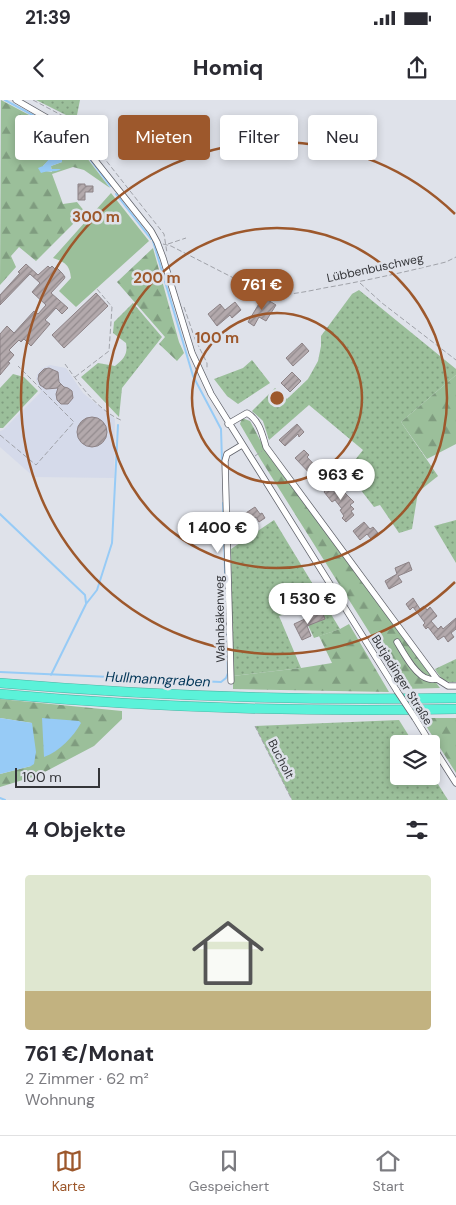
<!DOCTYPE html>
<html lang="de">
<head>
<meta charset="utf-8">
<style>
  body { margin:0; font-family:"DM Sans",sans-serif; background:#f2f2f3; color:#2b2b33; height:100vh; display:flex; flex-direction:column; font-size:19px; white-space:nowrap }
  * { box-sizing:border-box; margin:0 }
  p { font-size:16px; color:#7c7c81 }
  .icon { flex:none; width:28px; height:28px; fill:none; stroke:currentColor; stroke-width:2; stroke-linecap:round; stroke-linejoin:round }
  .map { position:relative; height:700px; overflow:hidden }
  .drawer { display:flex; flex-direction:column; background:#fff; flex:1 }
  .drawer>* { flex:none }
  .banner { position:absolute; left:15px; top:15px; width:426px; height:45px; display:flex; gap:10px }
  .buttons { position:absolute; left:390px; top:635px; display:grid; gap:10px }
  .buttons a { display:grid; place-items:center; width:50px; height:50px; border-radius:5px; background:#fff; box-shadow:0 2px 8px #0003; font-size:25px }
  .scale { position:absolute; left:15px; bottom:12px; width:85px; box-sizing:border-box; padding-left:5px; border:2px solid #343539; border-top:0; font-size:14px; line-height:18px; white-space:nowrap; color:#343539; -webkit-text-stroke:4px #dfe2ea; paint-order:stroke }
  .price { position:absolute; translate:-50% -42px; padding:0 11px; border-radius:18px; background:#fff; color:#222; font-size:16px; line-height:32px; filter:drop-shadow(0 1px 2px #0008) }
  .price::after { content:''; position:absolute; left:50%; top:30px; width:15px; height:11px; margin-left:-8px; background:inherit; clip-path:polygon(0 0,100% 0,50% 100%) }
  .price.active { background:#9d582c; color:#fff }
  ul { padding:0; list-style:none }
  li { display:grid; align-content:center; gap:10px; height:265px; padding:0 25px }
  li span { display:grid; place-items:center; height:155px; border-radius:5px; color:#555 }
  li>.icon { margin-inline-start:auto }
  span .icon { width:90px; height:90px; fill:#fffc; stroke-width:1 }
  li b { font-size:21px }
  h2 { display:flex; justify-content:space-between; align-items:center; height:60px; padding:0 25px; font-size:21px }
  .pill { padding:0 18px; border-radius:5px; background:#fff; box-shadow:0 2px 8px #0003; font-size:18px; line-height:45px }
  .pill.active { background:#9d582c; color:#fff }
  .status { display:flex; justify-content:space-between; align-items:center; height:35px; padding:0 25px; background:#fff; direction:ltr }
  .status svg { height:14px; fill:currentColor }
  header { display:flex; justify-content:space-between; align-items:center; height:65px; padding:0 25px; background:#fff; font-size:22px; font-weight:800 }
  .tab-bar { display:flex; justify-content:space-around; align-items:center; height:70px; border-top:1px solid #e1e1e2; background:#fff; font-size:14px; color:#7c7c81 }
  .tab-bar a { display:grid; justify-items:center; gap:2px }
  .tab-bar .active { color:#9d582c }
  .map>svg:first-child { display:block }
</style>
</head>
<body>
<div class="status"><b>21:39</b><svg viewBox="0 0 49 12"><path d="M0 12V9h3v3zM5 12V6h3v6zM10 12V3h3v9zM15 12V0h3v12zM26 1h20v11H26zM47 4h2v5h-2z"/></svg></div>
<header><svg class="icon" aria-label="back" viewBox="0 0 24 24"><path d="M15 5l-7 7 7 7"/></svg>Homiq<svg class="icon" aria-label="share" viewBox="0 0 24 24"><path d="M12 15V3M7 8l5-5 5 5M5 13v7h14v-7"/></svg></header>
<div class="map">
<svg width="456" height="700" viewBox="0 0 456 700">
  <defs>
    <pattern id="grass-dots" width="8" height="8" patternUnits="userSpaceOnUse" patternTransform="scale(1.25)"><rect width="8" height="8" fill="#9bbf9a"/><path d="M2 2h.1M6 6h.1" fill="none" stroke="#7f9c7f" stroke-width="1.8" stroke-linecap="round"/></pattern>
    <pattern id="forest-firs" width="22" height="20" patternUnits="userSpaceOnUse" patternTransform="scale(1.25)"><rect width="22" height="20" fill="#9bbf9a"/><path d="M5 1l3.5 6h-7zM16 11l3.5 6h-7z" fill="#7f9c7f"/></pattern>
    <pattern id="building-hatch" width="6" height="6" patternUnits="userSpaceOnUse" patternTransform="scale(1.25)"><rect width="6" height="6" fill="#b3a9ac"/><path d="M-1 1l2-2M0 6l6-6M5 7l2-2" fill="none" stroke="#928a8d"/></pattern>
  </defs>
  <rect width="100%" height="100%" fill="#dfe2ea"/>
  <path fill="#d5daea" d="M50 265 66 268 83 293 115 319 114 378 34 377 0 347V331L3 330 41 292 36 280 37 275 41 269Z"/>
  <path fill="url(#grass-dots)" d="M36 0H80L76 20Z
    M359 190 456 269V275L401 322 438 376 418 392 412 429 399 433 380 405 374 407 346 371 363 350 309 305 269 340 263 321 252 311 275 288 287 299 308 279 318 261 321 246V236L352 194Z
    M133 203 162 237 122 288 119 317 81 277 98 263 115 266C124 259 128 254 126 243L113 233 114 222Z
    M252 260 270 283 238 304 227 296 214 279 243 268Z
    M13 274 24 277 38 291 3 328H0V288Z
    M274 420 340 529 314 538 301 510 279 516 301 568 233 576 231 449Z
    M456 420V463L434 426Z
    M456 559V582C444 583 441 579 435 569Z
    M399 620 414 644H399V676H431V673L448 700H292L255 626Z"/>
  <path fill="url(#forest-firs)" fill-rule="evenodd" d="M1 0 63 33 80 49 110 88 84 70 73 67 52 74 63 104 77 102 85 112 36 161 19 147 11 156 16 167 0 185ZM39 32 48 35 51 46 58 52 64 48 72 54H67L62 56V62L51 66 52 72 46 71 43 66 52 57C46 46 36 47 25 46L33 34Z
    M153 148 179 242 184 253 177 261 159 244 165 237 117 182Z
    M456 275V344L427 359 401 322Z
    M242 318 250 321 267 353 440 588 405 589 261 360 240 324Z
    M349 524 389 592 233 589V576L301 568 332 563 319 536 340 529Z
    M0 599 122 611V619L94 646 39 675 0 687V674L31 666 32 623 0 618Z
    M421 618H456V673Z"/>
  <path fill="#9bbf9a" d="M111 93 149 141 76 207 59 191 71 178C70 165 65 162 53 158Z"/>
  <path fill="#97cbf6" d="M35 32H39L48 35 51 46 58 52 64 48 72 52V54H67L62 56V62L51 66V69H61C55 73 47 70 41 73L38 68 43 66 51 57C47 49 41 45 32 49L24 46Z
    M0 618 32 623 36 652 34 664 31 666 0 674Z
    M42 618 79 621 81 623C73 637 60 651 44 657Z"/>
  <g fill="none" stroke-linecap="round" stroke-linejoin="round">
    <path stroke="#97cbf6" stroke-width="2" d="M5 0 64 32 81 47 110 86
      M116 94 151 139
      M153 141 193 276 221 329 222 361
      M0 414 85 495 86 503
      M0 572 221 582 226 578 228 573 223 403
      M51 575 86 504 97 490 112 443 118 325
      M0 698 5 700"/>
  </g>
  <path fill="url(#building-hatch)" stroke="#8c8286" d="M78 84H85V86H93V92H85V100H78Z
    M26 164 38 175 48 166 50 168 52 166 55 169 56 167 62 173 65 177 64 179 51 193 68 208 62 214 56 208 45 220 50 224 31 246 24 239 21 242 19 240 9 250 14 255 8 262 10 263 0 275V234L7 226 14 233 34 211 38 214 46 205 32 192 40 183 30 174 0 205V195L20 173 18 172Z
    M96 193 108 206 64 248 52 235Z
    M263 197 276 205 266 221 259 217 254 226 248 222Z
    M235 202 241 210 232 218 230 215 217 226 208 214 220 204 225 210Z
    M302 243 309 251 293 266 286 258Z
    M49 268 58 272 59 282 64 287 68 288 72 291 73 298 68 304H61L57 300 56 294 58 288 46 289 40 285 38 279 39 274 44 269Z
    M292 272 301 281 290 292 281 283Z
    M77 332a15 15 0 1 1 30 0a15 15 0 1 1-30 0Z
    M297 324 304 332 299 337 298 334 285 346 279 340Z
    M304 350 309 355 307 357 322 373 324 371 329 377 318 385 315 381 316 380 295 358Z
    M331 385 334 388 337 385 354 402 350 405 354 409 351 411 354 415 346 422 342 418 344 416 340 410 342 409 335 400 332 402 324 392Z
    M255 407 260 414 262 413 265 418 259 422 256 417 243 426 238 418Z
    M364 422 370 429 373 427 378 433 371 439 367 434 360 440 353 431Z
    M409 462 412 470 398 476 402 482 389 489 385 481 397 474 395 468Z
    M413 498 420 509 424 506 427 510 430 507 437 516 431 521 438 529 441 526 443 529 456 518V529L451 533 454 537 448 542 444 536 438 540 428 527 426 529 423 525 425 523 413 507 410 510 406 504Z
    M322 511 325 519 307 526 311 536 302 540 294 524Z"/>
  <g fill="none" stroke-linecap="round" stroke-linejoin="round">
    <g stroke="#60626a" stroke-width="7">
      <path id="minor" d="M16 0 66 29 82 44 151 131 157 142 163 158 192 253 211 294 397 591
        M228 324 247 313C259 320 262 333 266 347L437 579 448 586H456
        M397 542C403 552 416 577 429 579 432 580 434 579 437 579
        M231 581 225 361 227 354 242 345
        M415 618 431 644
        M431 644 456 683"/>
    </g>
    <g stroke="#4db0a1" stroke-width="10">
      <path id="highway" d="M0 583C153 596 303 601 456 598
        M0 594C152 608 304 612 456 609"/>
    </g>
    <path stroke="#a0a2a9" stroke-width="1" stroke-dasharray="5 2.5" stroke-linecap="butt" d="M33 0 63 16 82 30 164 134 167 153
      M163 144 171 146 263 193C283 197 304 192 324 188 365 181 405 172 446 162L456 157
      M168 144 186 138
      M360 183 382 203 456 260
      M184 207 195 239 207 263V270
      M65 264C80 285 98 311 123 321
      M75 277 109 251 112 207 97 189
      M0 335 36 365 74 322 18 266
      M255 356 262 351
      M255 626 292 700"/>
    <use href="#minor" stroke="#fff" stroke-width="5.5"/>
    <use href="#highway" stroke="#5bf2d9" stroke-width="9"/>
    <g stroke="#60626a" stroke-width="7" stroke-linecap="butt">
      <path id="minor-bridge" d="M397 591 415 618"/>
    </g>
    <use href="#minor-bridge" stroke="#fff" stroke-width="5.5"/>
  </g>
  <g fill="none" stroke="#9d582c" stroke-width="2.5">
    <circle cx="277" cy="298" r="85"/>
    <circle cx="277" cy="298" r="170"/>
    <path d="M455 482A256 256 0 1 1 455 114"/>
  </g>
  <g text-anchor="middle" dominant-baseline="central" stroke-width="5" stroke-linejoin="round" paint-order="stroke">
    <g font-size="12" fill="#343539" stroke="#dfe2ea">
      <text transform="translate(375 168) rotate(-12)">Lübbenbuschweg</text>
      <text transform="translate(220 519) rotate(-91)">Wahnbäkenweg</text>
      <text transform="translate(402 580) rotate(58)">Butjadinger Straße</text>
      <text transform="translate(281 659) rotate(63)">Bucholt</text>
    </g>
    <g font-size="14" font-style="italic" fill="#003557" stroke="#dfe2ea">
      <text transform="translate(158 579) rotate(3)">Hullmanngraben</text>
    </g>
  </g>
  <circle cx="277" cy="298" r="8" fill="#9d582c" stroke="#dfe2ea" stroke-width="2.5"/>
  <g font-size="15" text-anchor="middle" font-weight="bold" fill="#9d582c" stroke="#dfe2ea" stroke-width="5" stroke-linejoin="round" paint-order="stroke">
    <text x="96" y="122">300 m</text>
    <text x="157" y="183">200 m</text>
    <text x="217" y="243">100 m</text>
  </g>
</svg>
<div class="buttons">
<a><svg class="icon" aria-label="layers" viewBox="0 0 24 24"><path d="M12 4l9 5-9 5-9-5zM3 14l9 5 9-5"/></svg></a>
</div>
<div class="scale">100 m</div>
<b class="price active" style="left:262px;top:211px">761 €</b>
<b class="price" style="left:341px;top:401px">963 €</b>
<b class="price" style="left:218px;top:454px">1 400 €</b>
<b class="price" style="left:308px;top:525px">1 530 €</b>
<div class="banner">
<a class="pill">Kaufen</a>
<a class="pill active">Mieten</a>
<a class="pill">Filter</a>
<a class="pill">Neu</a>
</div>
</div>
<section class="drawer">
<h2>4 Objekte<svg class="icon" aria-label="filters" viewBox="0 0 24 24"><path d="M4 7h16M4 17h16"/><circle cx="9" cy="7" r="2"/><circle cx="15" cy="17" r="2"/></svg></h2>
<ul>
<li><span style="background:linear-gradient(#dfe7d0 75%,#c2b280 0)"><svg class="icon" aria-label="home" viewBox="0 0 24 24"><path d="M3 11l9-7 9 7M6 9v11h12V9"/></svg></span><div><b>761 €/Monat</b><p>2 Zimmer · 62 m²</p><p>Wohnung</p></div></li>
</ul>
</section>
<nav class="tab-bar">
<a class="active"><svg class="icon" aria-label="map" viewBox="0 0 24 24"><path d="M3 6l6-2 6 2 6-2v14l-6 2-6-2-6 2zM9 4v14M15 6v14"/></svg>Karte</a>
<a><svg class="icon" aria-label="saved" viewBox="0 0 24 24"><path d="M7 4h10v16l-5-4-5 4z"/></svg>Gespeichert</a>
<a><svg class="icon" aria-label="home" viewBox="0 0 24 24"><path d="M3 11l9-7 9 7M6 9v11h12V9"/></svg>Start</a>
</nav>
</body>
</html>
